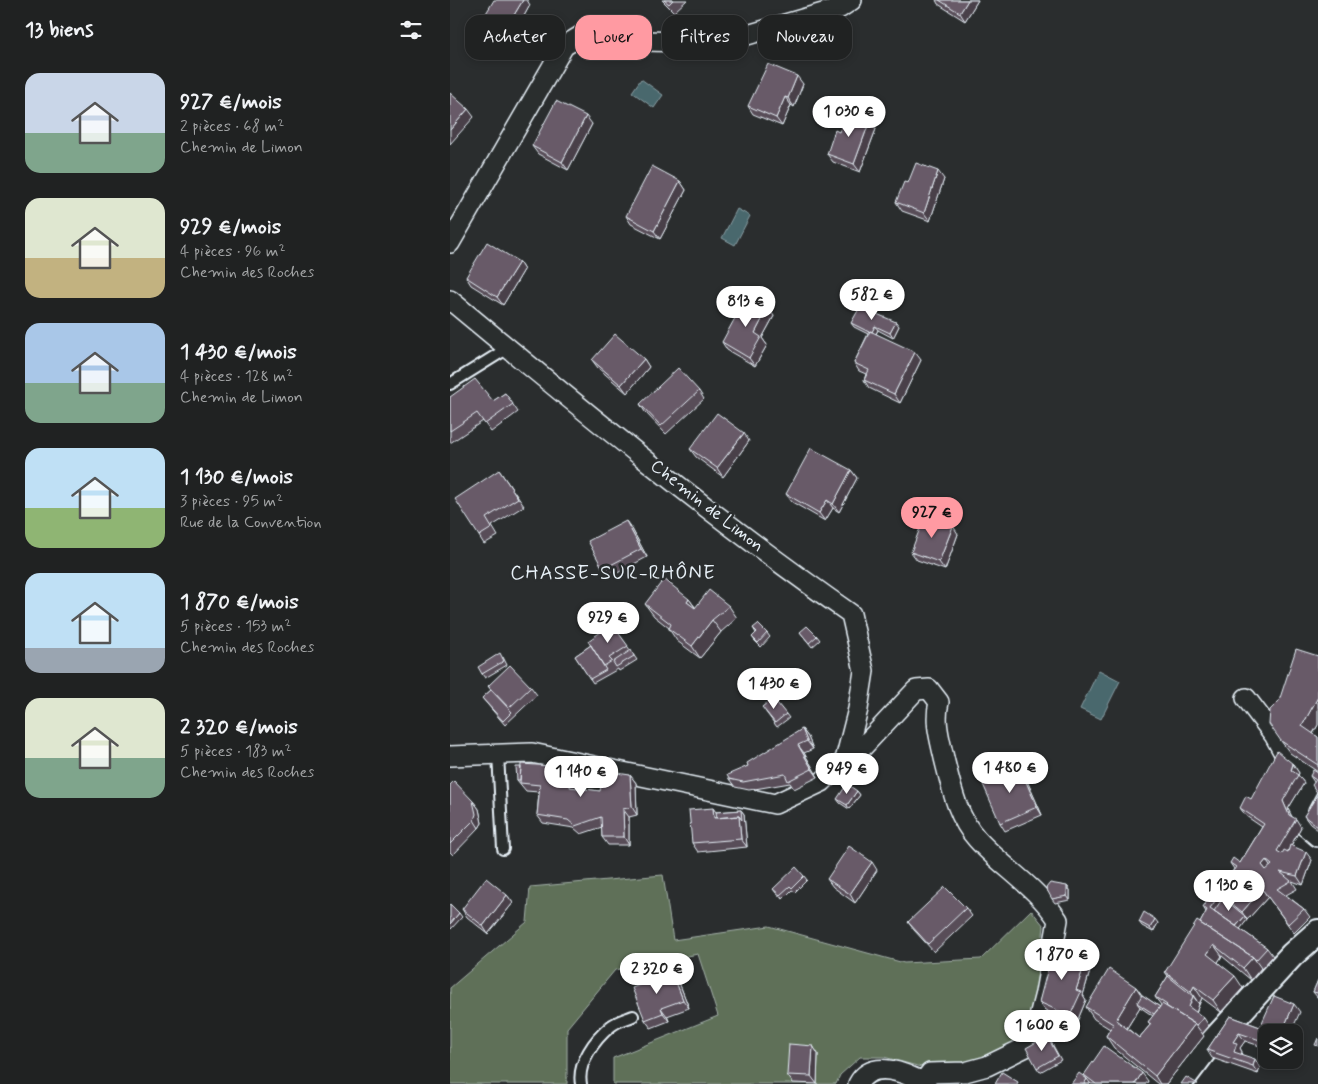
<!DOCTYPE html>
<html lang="fr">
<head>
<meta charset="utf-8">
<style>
  body { margin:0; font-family:Mynerve,sans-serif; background:#282a2a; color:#f1f3f6; height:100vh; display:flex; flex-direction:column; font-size:19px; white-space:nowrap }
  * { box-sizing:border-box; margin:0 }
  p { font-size:16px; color:#a2a4a5 }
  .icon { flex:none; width:28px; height:28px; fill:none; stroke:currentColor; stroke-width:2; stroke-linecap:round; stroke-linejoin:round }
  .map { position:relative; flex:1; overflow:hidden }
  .side { display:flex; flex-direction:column; background:#202222; width:450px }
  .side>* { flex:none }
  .banner { position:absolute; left:15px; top:15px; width:475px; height:45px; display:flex; gap:10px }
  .tools { position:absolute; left:808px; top:1024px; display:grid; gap:10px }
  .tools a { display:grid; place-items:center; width:45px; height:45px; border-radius:10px; background:#202222; box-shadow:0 2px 8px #0003,0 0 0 1px #3d3f40; font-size:25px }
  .price { position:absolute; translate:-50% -42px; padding:0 11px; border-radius:18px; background:#fff; color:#222; font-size:16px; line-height:32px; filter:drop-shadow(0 1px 2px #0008) }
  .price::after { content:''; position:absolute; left:50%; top:30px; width:15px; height:11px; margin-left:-8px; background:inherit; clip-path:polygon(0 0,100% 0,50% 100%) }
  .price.on { background:#ff9aa2; color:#111 }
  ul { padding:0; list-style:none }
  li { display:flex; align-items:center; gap:15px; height:125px; padding:0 25px }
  li span { display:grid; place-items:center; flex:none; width:140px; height:100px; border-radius:15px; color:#555 }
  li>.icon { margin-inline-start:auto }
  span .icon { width:60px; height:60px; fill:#fffc; stroke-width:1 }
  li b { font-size:21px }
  h2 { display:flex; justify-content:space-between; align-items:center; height:60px; padding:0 25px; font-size:21px }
  .pill { padding:0 18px; border-radius:15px; background:#202222; box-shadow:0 2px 8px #0003,0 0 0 1px #3d3f40; font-size:18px; line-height:45px }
  .pill.on { background:#ff9aa2; color:#111 }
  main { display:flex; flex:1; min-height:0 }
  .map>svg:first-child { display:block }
</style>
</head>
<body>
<main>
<section class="side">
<h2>13 biens<svg class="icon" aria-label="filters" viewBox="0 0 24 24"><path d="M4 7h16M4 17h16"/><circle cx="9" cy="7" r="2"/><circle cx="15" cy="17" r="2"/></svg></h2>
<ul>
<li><span style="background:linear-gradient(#c9d6e8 60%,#7fa58c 0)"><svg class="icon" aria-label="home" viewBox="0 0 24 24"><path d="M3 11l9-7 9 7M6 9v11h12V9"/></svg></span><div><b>927 €/mois</b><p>2 pièces · 68 m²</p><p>Chemin de Limon</p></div></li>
<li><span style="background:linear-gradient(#dfe7d0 60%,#c2b280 0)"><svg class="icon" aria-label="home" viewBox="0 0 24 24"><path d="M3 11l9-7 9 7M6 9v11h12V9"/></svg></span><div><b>929 €/mois</b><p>4 pièces · 96 m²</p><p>Chemin des Roches</p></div></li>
<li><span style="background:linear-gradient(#a9c7e8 60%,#7fa58c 0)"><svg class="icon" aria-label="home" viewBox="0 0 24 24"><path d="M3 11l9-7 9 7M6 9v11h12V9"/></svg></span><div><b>1 430 €/mois</b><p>4 pièces · 128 m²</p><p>Chemin de Limon</p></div></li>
<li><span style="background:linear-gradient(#bfe0f5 60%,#8fb573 0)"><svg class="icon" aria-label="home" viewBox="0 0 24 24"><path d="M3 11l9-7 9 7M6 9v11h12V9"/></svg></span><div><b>1 130 €/mois</b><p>3 pièces · 95 m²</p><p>Rue de la Convention</p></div></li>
<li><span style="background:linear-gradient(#bfe0f5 75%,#9aa5b1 0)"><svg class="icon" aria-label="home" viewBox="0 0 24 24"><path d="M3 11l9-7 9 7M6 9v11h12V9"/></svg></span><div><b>1 870 €/mois</b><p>5 pièces · 153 m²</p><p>Chemin des Roches</p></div></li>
<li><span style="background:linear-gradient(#dfe7d0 60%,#7fa58c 0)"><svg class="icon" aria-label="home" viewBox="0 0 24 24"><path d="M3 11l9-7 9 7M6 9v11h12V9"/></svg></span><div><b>2 320 €/mois</b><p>5 pièces · 183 m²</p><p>Chemin des Roches</p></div></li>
</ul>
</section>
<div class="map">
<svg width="868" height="1084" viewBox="0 0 868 1084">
  <rect width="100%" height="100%" fill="#2a2d2e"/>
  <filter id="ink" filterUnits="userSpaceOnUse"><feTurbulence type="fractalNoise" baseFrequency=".02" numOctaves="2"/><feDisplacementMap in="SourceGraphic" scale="10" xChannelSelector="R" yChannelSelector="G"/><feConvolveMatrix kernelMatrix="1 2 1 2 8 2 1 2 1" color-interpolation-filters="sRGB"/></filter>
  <g filter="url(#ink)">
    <path fill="#5e7059" stroke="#a3b0a8" d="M213 875 223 940 319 926 454 963 531 959 581 910 594 926 583 1021 574 1041 529 1061 491 1066 471 1067 434 1057H410L390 1075 386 1084H163V1058L268 1016 248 954 165 970 117 1028V1084H0V988L77 922 80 887Z"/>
    <path fill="#4a686d" stroke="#899fa5" d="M191 79 213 95 204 108 182 92Z
      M287 209 300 216 285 245 272 238Z
      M649 670 670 681 651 719 630 709Z"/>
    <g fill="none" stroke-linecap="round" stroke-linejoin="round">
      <g stroke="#e8f1f8" stroke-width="14">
        <path id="service" d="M0 384 58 348
          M48 754 53 849
          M131 1084C127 1063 145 1039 161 1026 167 1021 176 1019 183 1016"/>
      </g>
      <g stroke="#e8f1f8" stroke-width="22">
        <path id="minor" d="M0 243 114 46 137 32 196 41 270 43 390 8 402 0
          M0 300C130 408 262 517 401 614L414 671 408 709 395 760
          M796 698 824 735 836 757 864 776 847 808 855 826 868 837
          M0 756 82 753 325 804 372 782 395 760 410 750 466 690 479 689 489 702C484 722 490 739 494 758 501 786 507 817 527 839 552 867 587 887 608 920L595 993 582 1044 537 1066 515 1072 480 1073 473 1082
          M408 1084C422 1058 456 1073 476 1084"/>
      </g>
      <g stroke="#e8f1f8" stroke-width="28">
        <path id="tertiary" d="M729 1084 754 1051 842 955 868 932"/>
      </g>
      <use href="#service" stroke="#2a2d2e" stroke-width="10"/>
      <use href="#minor" stroke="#2a2d2e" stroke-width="19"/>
      <use href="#tertiary" stroke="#2a2d2e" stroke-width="24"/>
    </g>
    <path fill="#594d59" stroke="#e8f1f8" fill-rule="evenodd" d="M212 0H237L224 12Z
      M486 0H528L515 21 488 4Z
      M80 5 69 25 74 33 56 60 28 43 23 35Z
      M353 84 344 107 341 105 332 126 303 114 298 106Z
      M142 124 118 170 88 154 82 146Z
      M426 129 410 172 383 162 377 154 389 132Z
      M494 179 480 221 452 211 446 202 458 183Z
      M230 181 236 190 210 239 181 224 176 216Z
      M69 262 74 270 53 305 21 285 16 277Z
      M324 316 312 338 317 345 305 366 277 350 272 342Z
      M401 323 449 326 443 338 428 330 426 334 471 360 450 403 419 388 414 380 416 374 409 371 404 363 418 334 404 327Z
      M194 359 199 367 177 393 148 368 142 360Z
      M249 391 254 399 216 434 195 412 190 404Z
      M55 393 68 412 41 432 33 421 0 443V397L43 401Z
      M299 441 273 477 246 457 240 449Z
      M49 470 74 506 42 526 48 536 34 544 29 536Z
      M401 470 407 478 389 512 383 508 375 521 342 502 336 494Z
      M182 529 197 557 158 578 153 569Z
      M508 534 495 570 467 560 461 552Z
      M239 599 246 608 279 606 287 618 271 632 250 658 227 641 219 629V628L204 616 195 604Z
      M162 624 187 660 169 671 168 669 143 683 125 656 141 645Z
      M303 628 317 633 320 637 311 647 305 641 302 637 306 633Z
      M350 632 367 636 370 640 362 647Z
      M868 656V725L863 734 868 737V772L840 753 831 741Z
      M53 657 57 665 35 678 32 674Z
      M38 686 81 687 87 695 55 725 32 698 41 690Z
      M315 711 336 714 339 718 327 727Z
      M352 729 358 737 363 749 354 753 368 777 344 789 340 783 299 790 285 787 279 779Z
      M843 764 849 773 848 775 854 783 838 809 842 817 851 827 841 846 862 860 853 885 842 881 847 889 836 895 854 909 860 917 844 933 818 897 797 920 790 929 817 948 823 956 801 980 772 956 768 962 793 988 771 1012 752 998 746 1012 754 1018 759 1026 752 1034 754 1036 716 1084H708L664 1048 656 1036 660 1029 644 1019 636 1007 686 987 692 995 710 1007 711 1005 705 997 718 976 715 972 750 923 756 912 753 907 769 890 784 869 780 863H790L812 827 796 816 790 808ZM690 1007 703 1016 698 1022 700 1025 689 1038 677 1028Z
      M103 766 105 770 127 779V788L150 791 180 775 186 783 187 815 179 817V845H158L152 837V827L131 834 124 828 93 823 87 815 89 792 76 791 67 780 71 767Z
      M868 773V830L860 824 854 816 868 794 864 782 860 776Z
      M574 774 592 815 555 831 550 823Z
      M0 785 23 801 29 809 32 823 29 828 3 855 0 852Z
      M407 791 410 795 399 809 390 803 387 799Z
      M291 810 294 814 297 847 248 852 242 843 266 812Z
      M427 870 405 903 383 887 377 879Z
      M354 876 357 880 345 892 342 890 333 899 326 893 323 889Z
      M617 886 620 890V900L605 903 602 899Z
      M57 895 63 903 38 934 17 917 12 909Z
      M516 908 522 916 484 952 464 930 458 922Z
      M689 922 708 923 703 932 692 926Z
      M608 950 627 951 633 959 632 962 635 963 640 971 633 995 636 1000 626 1024 595 1010 589 1002Z
      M228 980 239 1008 217 1016 219 1021 201 1028 195 1020Z
      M868 980V998L863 992Z
      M850 1012 816 1032V1048L795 1041 790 1048 792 1052 791 1054 810 1067 808 1074 762 1058 757 1050 780 1016 810 1027Z
      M600 1040 611 1060 590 1072 587 1068Z
      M363 1046 368 1054 367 1084 343 1083 337 1075Z
      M634 1075 698 1081 696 1084H641L640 1083V1084H621L637 1079Z"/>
    <path fill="#483f49" stroke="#e8f1f8" d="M73 0H77L80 5 69 25 74 33 56 60 50 52 61 20Z
      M518 0H528L515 21 510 13Z
      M347 76 353 84 344 107 338 98Z
      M335 97 341 105 332 126 326 118Z
      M18 109 24 117 0 144V130Z
      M136 116 142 124 118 170 112 162Z
      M420 120 426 129 410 172 404 164Z
      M488 171 494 179 480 221 474 213Z
      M230 181 236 190 210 239 204 231Z
      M69 262 74 270 53 305 47 297Z
      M318 308 324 316 312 338 317 345 305 366 299 358 305 333Z
      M446 322 449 326 443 338 440 333Z
      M425 326 428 330 424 337 421 333Z
      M465 352 471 360 450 403 444 394Z
      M194 359 199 367 177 393 171 385Z
      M294 433 299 441 273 477 267 468Z
      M401 470 407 478 389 512 383 504Z
      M377 500 383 508 375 521 369 513Z
      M176 521 182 529 197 557 191 549Z
      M503 526 508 534 495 570 489 562Z
      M239 599 247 610 237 602Z
      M262 620 271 632 250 658 242 646Z
      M868 697V725L860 738 852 726Z
      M352 729 358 737 363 749 357 741Z
      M348 745 354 753 368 777 362 769Z
      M843 764 849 773 848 775 854 783 838 809 844 821 846 819 851 827 833 860 827 851 839 815 833 801Z
      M569 766 574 774 592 815 587 807Z
      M121 771 127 779 126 795 120 787Z
      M180 775 186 783 187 815 182 807Z
      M407 791 410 795 399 809 397 805Z
      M23 801 29 809 32 823 29 828 24 820Z
      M263 808 269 816 270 822 264 818Z
      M173 809 179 817V845L174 837Z
      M291 810 294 814 297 847 291 839 289 816Z
      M856 852 862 860 853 885 847 876Z
      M816 860 821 868 818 873 812 865Z
      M422 862 427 870 405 903 400 894Z
      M617 886 620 890V900L617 896Z
      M812 889 818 897 797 920 792 912Z
      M770 894 775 902 767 915 760 908Z
      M57 895 63 903 38 934 33 926Z
      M9 913 12 917 1 929 0 928V924Z
      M795 916 797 920 787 933 784 929Z
      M705 919 708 923 703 932 700 928Z
      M764 945 772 956 766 965 757 954Z
      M627 951 633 959 631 968 625 960Z
      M803 957 811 968 801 980 793 968Z
      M635 963 640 971 633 995 636 1000 626 1024 620 1016 626 990Z
      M222 972 228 980 239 1008 233 1000Z
      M785 976 793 988 771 1012 763 1000Z
      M744 986 752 998 749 1004 741 992Z
      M686 987 694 999 687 1003 690 1007 675 1031 666 1020Z
      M743 996 749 1004 745 1016 739 1007Z
      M844 1004 850 1012 841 1032H832Z
      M211 1008 217 1016 219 1021 213 1013Z
      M745 1024 754 1036 716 1084H710L705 1076Z
      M789 1033 795 1041 790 1048 792 1052 789 1060 784 1052 783 1042Z
      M363 1046 368 1054 367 1084 361 1076Z
      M805 1059 810 1067 808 1074 803 1066Z
      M692 1073 698 1081 696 1084H685Z
      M637 1079 640 1083V1084H634Z"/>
    <path fill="#675a68" stroke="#e8f1f8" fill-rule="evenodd" d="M44 0H73L61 20 68 25 50 52 23 35Z
      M214 0H223L219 4Z
      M489 0H518L510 13Z
      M318 64 347 76 338 98 335 97 326 118 298 106Z
      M0 93 18 109 0 130Z
      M106 101 136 116 112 162 82 146Z
      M398 111 420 120 404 164 377 154 385 130 389 132Z
      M466 163 488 171 474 213 446 202 454 182 458 183Z
      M202 166 230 181 204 231 176 216Z
      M37 242 69 262 47 297 16 277Z
      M297 296 318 308 305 333 311 337 299 358 272 342Z
      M410 307 446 322 440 333 425 326 422 332 420 331 419 332 401 323Z
      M420 331 465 352 444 394 414 380 419 370 404 363Z
      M165 334 194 359 171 385 142 360Z
      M228 368 249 391 211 426 190 404Z
      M25 379 43 401 55 393 63 404 35 424 27 413 0 431V397Z
      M267 413 294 433 267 468 240 449Z
      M361 448 401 470 383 504 377 500 369 513 336 494Z
      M49 470 68 498 36 518 42 528 29 536 5 499Z
      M475 515 503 526 489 562 461 552Z
      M176 521 191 549 153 569 138 541Z
      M214 579 239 599 237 602 245 608 259 590 279 606 262 620 242 646 219 629 221 624 195 604Z
      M162 624 178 646 159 658 162 661 154 666 138 641Z
      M308 624 317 633 308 643 302 637 307 632 303 628Z
      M357 626 367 636 359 643 350 632Z
      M141 645 156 670 140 679 125 656Z
      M846 649 868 656V697L852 726 868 737V765L831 741 819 724 820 710 829 701Z
      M181 650 184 656 166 667 163 662Z
      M50 653 54 661 32 674 28 667Z
      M60 665 81 687 59 708 38 686Z
      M41 690 62 712 53 721 32 698Z
      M323 698 336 714 325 723 312 707Z
      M352 729 357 741 348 745 362 769 338 781 335 774 293 782 279 779 277 775 298 766 297 763Z
      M827 751 843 764 841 770 848 775 833 801 839 815 846 819 827 851 832 854 834 850 838 852 840 845 856 852 847 876 830 872 841 881 827 889 854 909 838 924 812 889 792 912 770 894 760 908 817 948 806 960 803 957 750 923 757 910 753 907 764 888 769 890 786 867 780 863 783 858 790 863 814 824 790 808 796 796 801 799ZM816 860 822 865 816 870 812 865Z
      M71 764 103 766V769L121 771 120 787 150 791 154 771 180 775 182 807 173 809 174 837H152L151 817 125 826 118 820 87 815 90 785 70 783Z
      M569 766 587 807 550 823 532 782Z
      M66 767H71L70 780H67Z
      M863 770 868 773V827L854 816 868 794 862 785 866 780 860 776Z
      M4 781 23 801 26 814 24 820 0 844V785Z
      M397 784 407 791 397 805 387 799Z
      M263 808 264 818 289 816 291 839 242 843 239 810Z
      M291 810 292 820 289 816 267 818 266 812Z
      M399 846 422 862 400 894 377 879Z
      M346 867 354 876 342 888 340 886 330 895 323 889Z
      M36 878 57 895 33 926 12 909Z
      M600 883 617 886V896L602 899 596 888Z
      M495 887 516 908 478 944 458 922Z
      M773 898 795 916 786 926 764 911Z
      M0 904 9 913 0 924Z
      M694 912 705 919 700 928 689 922Z
      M747 921 803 957 793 968 764 945 757 954 785 976 763 1000 744 986 741 992 715 972Z
      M610 943 627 951 625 960 635 963 626 990 631 992 620 1016 589 1002 603 949 608 950Z
      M659 969 686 987 666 1020 689 1038 701 1024 698 1022 712 1004 745 1024 705 1076 656 1036 663 1024 636 1007Z
      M222 972 233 1000 211 1008 213 1013 195 1020 182 988Z
      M718 976 743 996 739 1007 754 1018 746 1025 716 1006 717 1005 705 997Z
      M868 980V993L863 992Z
      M692 995 710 1007 704 1014 687 1003Z
      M824 996 844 1004 832 1032H816V1042L789 1033 783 1042 787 1043 784 1052 805 1059 803 1066 757 1050 780 1016 810 1027Z
      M597 1036 608 1056 587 1068 576 1048Z
      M868 1038V1046L865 1045Z
      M339 1044 363 1046 361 1076 337 1075Z
      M654 1046 692 1073 685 1084H646L634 1075Z
      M552 1072 568 1082 567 1084H545Z
      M629 1073 637 1079 634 1084H621Z
      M736 1077 748 1084H731Z"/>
  </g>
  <g text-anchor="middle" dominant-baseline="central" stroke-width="5" stroke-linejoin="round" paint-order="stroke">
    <g font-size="18" fill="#e8f1f8" stroke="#2a2d2e">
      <text transform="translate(257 506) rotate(38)">Chemin de Limon</text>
    </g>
    <g font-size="20" letter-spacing="1" fill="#e8f1f8" stroke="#2a2d2e">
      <text x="163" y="573">CHASSE-SUR-RHÔNE</text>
    </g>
  </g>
</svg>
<div class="tools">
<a><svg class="icon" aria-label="layers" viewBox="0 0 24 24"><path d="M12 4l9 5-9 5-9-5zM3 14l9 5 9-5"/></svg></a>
</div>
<b class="price" style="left:399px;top:138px">1 030 €</b>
<b class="price" style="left:422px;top:321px">582 €</b>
<b class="price" style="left:296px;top:328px">813 €</b>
<b class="price on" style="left:482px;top:539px">927 €</b>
<b class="price" style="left:158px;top:644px">929 €</b>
<b class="price" style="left:324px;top:710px">1 430 €</b>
<b class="price" style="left:560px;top:794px">1 480 €</b>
<b class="price" style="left:397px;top:795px">949 €</b>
<b class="price" style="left:131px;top:798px">1 140 €</b>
<b class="price" style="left:779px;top:912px">1 130 €</b>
<b class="price" style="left:612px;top:981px">1 870 €</b>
<b class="price" style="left:207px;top:995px">2 320 €</b>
<b class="price" style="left:592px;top:1052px">1 600 €</b>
<div class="banner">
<a class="pill">Acheter</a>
<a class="pill on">Louer</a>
<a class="pill">Filtres</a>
<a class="pill">Nouveau</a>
</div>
</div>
</main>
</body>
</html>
